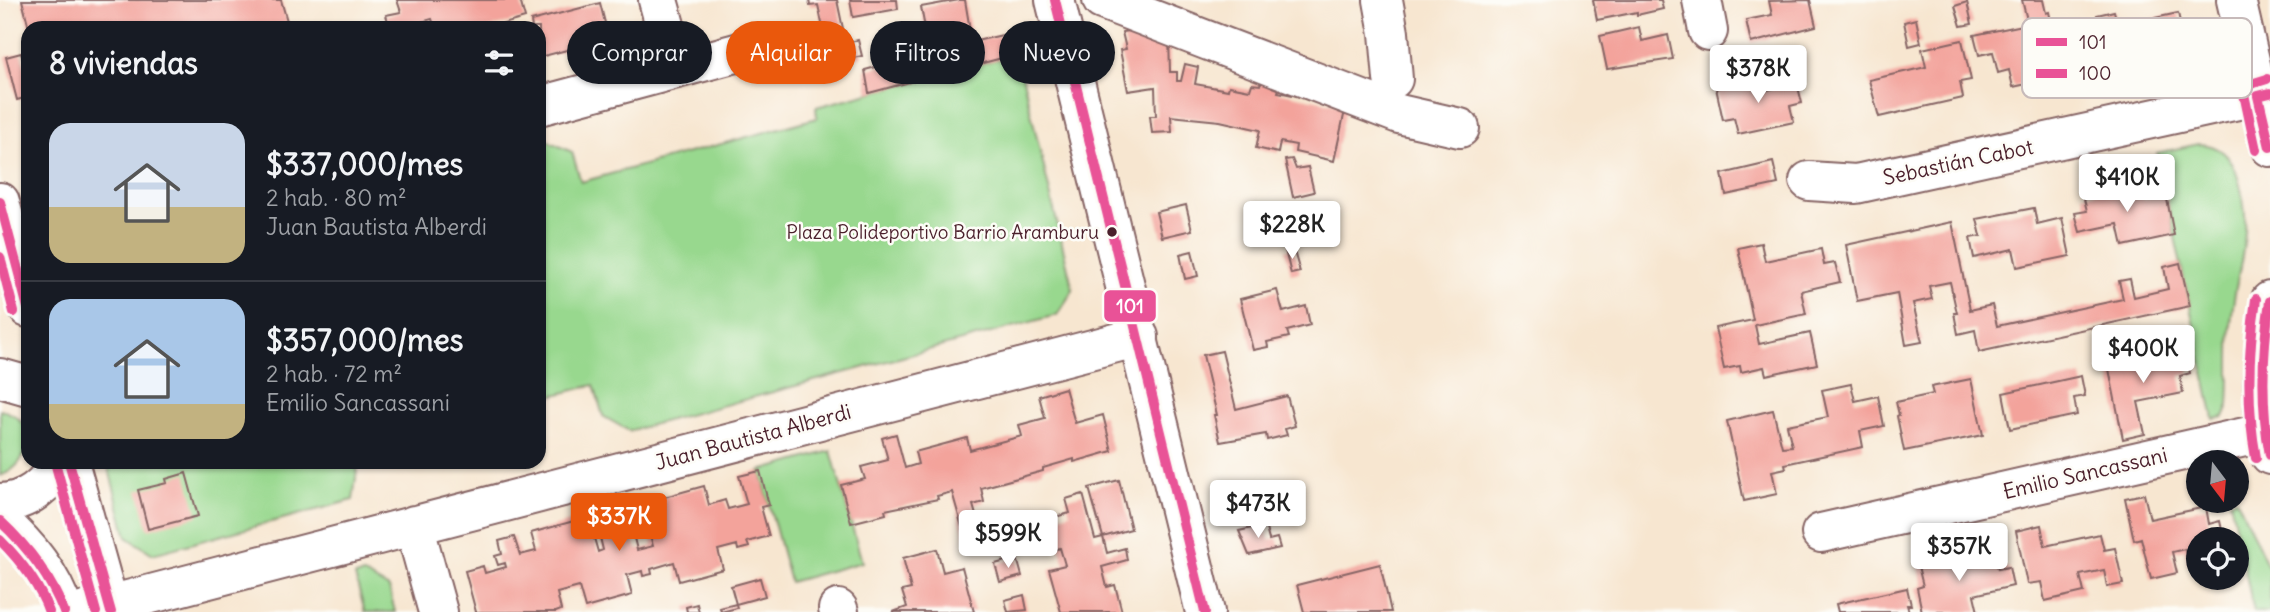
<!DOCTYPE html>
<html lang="es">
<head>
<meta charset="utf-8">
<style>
  body { margin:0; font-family:Delius,sans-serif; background:#242831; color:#f1f3f6; height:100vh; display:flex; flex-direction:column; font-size:26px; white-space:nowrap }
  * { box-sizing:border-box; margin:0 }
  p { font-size:23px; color:#9ea1a6 }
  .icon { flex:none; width:38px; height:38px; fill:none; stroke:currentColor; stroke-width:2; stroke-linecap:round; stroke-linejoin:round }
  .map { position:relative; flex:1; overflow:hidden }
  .panel { position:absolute; left:21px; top:21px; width:525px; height:448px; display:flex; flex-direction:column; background:#171b24; border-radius:21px; box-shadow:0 2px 5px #0004 }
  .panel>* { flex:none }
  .guide { position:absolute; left:567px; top:21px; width:665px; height:63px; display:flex; gap:14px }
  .needle { width:46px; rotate:164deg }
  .controls { position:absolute; left:2186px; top:450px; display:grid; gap:14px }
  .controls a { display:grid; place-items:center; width:63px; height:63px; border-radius:50%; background:#171b24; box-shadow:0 2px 5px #0004; font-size:35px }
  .price { position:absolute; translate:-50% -60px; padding:0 16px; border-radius:7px; background:#fff; color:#222; font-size:23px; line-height:46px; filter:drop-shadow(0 2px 4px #0008) }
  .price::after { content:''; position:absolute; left:50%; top:42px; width:21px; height:16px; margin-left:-10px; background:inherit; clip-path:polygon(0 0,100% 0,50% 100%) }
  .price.current { background:#ea580c; color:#fff }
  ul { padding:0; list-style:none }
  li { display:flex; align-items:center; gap:21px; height:175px; padding:0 28px }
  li+li { border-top:2px solid #363941 }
  li span { display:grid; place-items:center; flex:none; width:196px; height:140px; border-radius:21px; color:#555 }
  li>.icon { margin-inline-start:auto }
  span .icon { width:84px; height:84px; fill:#fffc; stroke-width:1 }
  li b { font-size:30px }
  h2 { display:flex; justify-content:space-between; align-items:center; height:84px; padding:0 28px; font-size:30px }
  .chip { padding:0 24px; border-radius:32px; background:#171b24; box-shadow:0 2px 5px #0004; font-size:24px; line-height:63px }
  .chip.current { background:#ea580c; color:#fff }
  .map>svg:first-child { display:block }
</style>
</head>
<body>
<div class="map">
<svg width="2270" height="612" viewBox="0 0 2270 612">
  <rect width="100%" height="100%" fill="#fdfcf7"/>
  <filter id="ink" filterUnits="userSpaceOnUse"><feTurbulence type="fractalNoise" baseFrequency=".0143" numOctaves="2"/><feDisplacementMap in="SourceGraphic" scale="14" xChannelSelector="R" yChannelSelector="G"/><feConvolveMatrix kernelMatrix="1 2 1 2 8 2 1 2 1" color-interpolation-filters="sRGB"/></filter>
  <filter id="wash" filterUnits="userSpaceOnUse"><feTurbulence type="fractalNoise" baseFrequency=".00686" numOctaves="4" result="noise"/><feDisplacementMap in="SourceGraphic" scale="28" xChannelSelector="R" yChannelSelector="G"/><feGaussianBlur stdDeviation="1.57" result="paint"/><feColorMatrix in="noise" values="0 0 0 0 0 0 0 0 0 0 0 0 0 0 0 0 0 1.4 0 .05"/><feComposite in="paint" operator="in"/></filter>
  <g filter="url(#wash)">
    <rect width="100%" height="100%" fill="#f7e6d0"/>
    <path fill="#98d88e" stroke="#717c5c" stroke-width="2" d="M1017 54 1073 290 1057 315 629 431 603 416 594 385 539 399V140L544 139 572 152 581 182 817 118 816 107Z
      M2199 144C2220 145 2231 156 2237 175 2257 235 2235 267 2231 324 2229 351 2231 378 2229 405L2224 417 2214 419 2157 153Z
      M0 410C39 417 34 464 0 476Z
      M831 451 862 562 790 582 760 471Z
      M107 462H358L353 500 153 554 127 537Z
      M2237 499 2270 571V612H2254L2230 501Z
      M364 574 389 588 395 612H365L355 576Z"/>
    <g id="blocks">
      <path fill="#f3a39b" d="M22 0H281L289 28H29Z
        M397 0H520L525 18 489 28H435L432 19 400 28H390L386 15 401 12Z
        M809 0H837L846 43 858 40 862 56 823 65 820 48 827 46 818 5 810 6Z
        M850 0H897L898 9 853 17Z
        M959 0H965L972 42 1011 33 1017 54 934 76 921 7Z
        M1593 0H1661L1663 9 1637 15V12L1597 20Z
        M1810 0 1816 26 1751 43 1746 20 1772 15 1769 1Z
        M2022 0H2043L2046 13 2049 12 2053 30 2030 36 2032 45 2072 36 2077 59 2067 61 2070 77 2040 84V81L2013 87 2009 70 1998 73 1993 52 1979 55 1974 35 2028 24Z
        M1967 2 1972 24 1961 26 1955 6Z
        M600 3 609 39 540 57 539 28H532L531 21Z
        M2114 11 2118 26 2178 13 2183 36 2172 38 2176 54 2094 72 2083 23 2098 19 2097 15Z
        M1916 19 1921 43 1909 46 1904 22Z
        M1639 27 1642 41 1668 35 1673 59 1607 69 1600 36Z
        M1143 29 1169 37 1170 72H1177V81H1181L1185 64 1198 67 1195 84 1228 90 1229 86 1250 90 1252 84 1260 85 1262 77 1281 82 1278 92 1346 106 1334 161 1295 152 1296 145 1280 142 1278 153 1256 148 1260 130 1220 121 1171 116 1172 132 1152 133 1150 116H1156L1155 87 1128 91 1120 50 1126 49 1122 32Z
        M1962 40 1971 80 1960 82 1963 98 1879 117 1869 80 1926 67 1922 49Z
        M21 53 25 67 28 66V97L17 100 6 57Z
        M920 55 925 78 869 93 865 70Z
        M1756 79 1758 92 1797 83 1802 103 1790 106 1794 122 1738 134 1734 118 1723 120 1716 88Z
        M1292 159 1296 169 1308 167 1314 192 1293 197 1285 160Z
        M1773 162 1778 184 1726 195 1722 174Z
        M2139 182 2143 199 2166 194 2174 235 2123 246 2118 224 2080 232 2075 213 2087 211 2083 195Z
        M1186 205 1192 230 1162 237 1156 212Z
        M2034 208 2037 224 2062 218 2070 256 2017 267 2013 249 1974 258 1970 238 1981 236 1977 219Z
        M1952 222 1970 310 1992 305 1997 326 2123 299 2119 281 2130 279 2134 297 2168 289 2164 267 2180 263 2190 306 1979 352 1975 330 1958 334 1954 313H1957L1950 282 1929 286 1932 299 1913 303 1922 342 1906 345 1897 293 1857 301 1846 245Z
        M1761 243 1765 261 1821 249 1824 265 1835 263 1840 282 1801 291 1806 314 1755 325 1759 344 1810 333 1817 364 1766 375 1764 367 1741 372 1740 366 1724 369 1715 328 1753 320 1738 248Z
        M1293 248 1300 272 1291 274 1285 250Z
        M1192 251 1198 276 1185 279 1180 254Z
        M1277 290 1283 312 1306 306 1310 325 1287 331 1289 337 1267 342 1268 347 1253 350 1240 299Z
        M1222 351 1236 409 1287 396 1295 426 1285 429 1287 435 1267 440 1266 434 1220 442 1214 415H1217L1203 355Z
        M2145 351 2148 362 2186 354 2190 373 2180 376 2183 393 2138 402 2145 434 2123 439 2107 359Z
        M2081 376 2085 396 2074 398 2077 415 2010 429 2003 393Z
        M1971 379 1983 435 1904 451 1897 416 1899 415 1896 402 1933 394 1931 387Z
        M1851 384 1855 401 1878 396 1884 426 1860 431 1863 447 1785 464 1786 468 1772 471 1777 494 1744 501 1727 421 1773 410 1782 447 1792 446 1787 425 1828 417 1822 390Z
        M1065 388 1075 423 1103 415 1112 451 1074 462V459L1043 468V471L981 488 984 502 973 505 982 536 966 541 952 492 937 496 938 499 885 510 886 514 851 523 841 485 865 479 861 467 888 460 882 438 896 434 905 468 918 464 915 452 967 438 970 450 1022 436 1019 425 1045 418 1039 396Z
        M760 471 769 505 761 507 769 536 747 542 749 547 738 550 737 545 718 550 723 569 679 581 674 562 651 569 652 574 643 576 642 571 627 575 632 595 585 608 579 587 557 593 561 610 556 612H476L465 571 483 566 485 573 506 567 505 563 498 565 495 556 502 554 499 541 514 537 520 555 536 551 531 533 588 517 598 552 603 550 597 525 612 521 616 535 632 530 637 550 653 546 649 531 664 527 657 499 704 486 709 505 725 500 728 509 747 504 739 476Z
        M186 473 198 516 148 529 138 490 167 483 166 479Z
        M1119 480 1131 529 1103 537 1089 488Z
        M1083 494 1095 539 1103 537 1107 553 1125 548 1127 560 1102 567 1107 587 1115 585 1122 612H1061L1049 569 1065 565 1060 548 1054 550 1053 546 1039 549 1032 523 1046 519 1050 534 1055 533 1051 518 1070 513 1066 499Z
        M2144 494 2150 519 2206 507 2209 524 2220 521 2224 539H2198V563L2188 565 2185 549 2172 552 2177 573 2151 579 2141 538 2134 540 2125 498Z
        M1265 525 1269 540 1277 538 1280 548 1249 555 1239 531Z
        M2041 525 2045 546 2100 534 2104 550 2115 548 2123 584 2107 587 2104 570 2080 575 2084 592 2045 601 2041 582 2027 584 2016 531Z
        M937 549 943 572 962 567 974 612H893L907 607 902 591 911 589 903 558Z
        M1994 553 1998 569 2009 567 2013 586 1974 595 1978 612H1922L1917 588 1923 586 1916 558 1936 554 1939 565Z
        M1017 558 1022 576 1000 582 995 564Z
        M1380 564 1391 612H1304L1297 585Z
        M760 578 765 596 736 604 731 586Z
        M1907 588 1911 605H1907L1909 612H1838L1836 604Z
        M1024 595 1027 610 1008 612 1005 600Z
        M697 604 699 612H687L686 607Z
        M736 604 737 608 721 612 720 608Z"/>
    </g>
  </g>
  <g filter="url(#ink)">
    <use href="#blocks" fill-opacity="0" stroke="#876565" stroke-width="2"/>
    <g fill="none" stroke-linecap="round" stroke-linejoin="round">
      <g stroke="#876565" stroke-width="42">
        <path id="minor" d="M658 0 677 69
          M1102 0 1399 114 1460 128
          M1383 0 1389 33 1393 79
          M1702 0 1708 31
          M2236 0 2270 147
          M539 106 766 45
          M1809 181 1856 184 2270 93
          M0 202 28 308
          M2270 301C2262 350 2259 406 2270 455
          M0 378 28 386
          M69 462 111 612
          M0 503C26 502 48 486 58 462
          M0 521C29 547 52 575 64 612
          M414 525 438 612
          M1821 533 2267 432
          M838 609 839 612
          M82 612 1139 337"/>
      </g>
      <g stroke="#876565" stroke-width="42">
        <path id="secondary" d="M1055 0 1205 612"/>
      </g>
      <use href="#minor" stroke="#fff" stroke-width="38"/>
      <use href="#secondary" stroke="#fff" stroke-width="38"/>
      <g stroke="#fdfcf7" stroke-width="16">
        <path id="bus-1" d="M1055 0 1205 612
          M2270 93 2258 96 2270 147
          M0 202 28 308
          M2270 301C2262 353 2260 403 2270 455
          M69 462 111 612
          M0 521C28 547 50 575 64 612"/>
      </g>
      <g stroke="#fdfcf7" stroke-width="16">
        <path id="bus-2" d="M2256 150 2244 94 2251 84 2267 79
          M0 257 14 312
          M2256 299C2248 352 2246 404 2256 458
          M56 466 96 612
          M0 540C21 561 39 584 49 612"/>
      </g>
      <use href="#bus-1" stroke="#e95297" stroke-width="10"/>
      <use href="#bus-2" stroke="#e95297" stroke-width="10"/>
    </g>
  </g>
  <circle fill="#4a1f2b" stroke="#fdfcf7" stroke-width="2.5" cx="1112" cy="232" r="6"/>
  <g text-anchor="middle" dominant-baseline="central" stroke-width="5" stroke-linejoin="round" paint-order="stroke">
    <g font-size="19" fill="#4a1f2b" stroke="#fdfcf7" text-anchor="end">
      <text x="1099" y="232">Plaza Polideportivo Barrio Aramburu</text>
    </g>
    <g font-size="21" fill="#4a1f2b" stroke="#fdfcf7">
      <text transform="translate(1958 162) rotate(-12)">Sebastián Cabot</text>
      <text transform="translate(753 437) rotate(-15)">Juan Bautista Alberdi</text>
      <text transform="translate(2085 473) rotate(-13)">Emilio Sancassani</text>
    </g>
  </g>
  <rect x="2022" y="18" width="230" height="80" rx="10" fill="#fdfcf7" stroke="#c7baba" stroke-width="2"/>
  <rect x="2036" y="38" width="31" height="8" fill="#e95297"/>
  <rect x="2036" y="69" width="31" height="9" fill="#e95297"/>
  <g font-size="19" fill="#4a1f2b">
    <text x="2079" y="49">101</text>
    <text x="2079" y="80">100</text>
  </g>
  <rect stroke="#fdfcf7" stroke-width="2.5" x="1103" y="289" width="54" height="34" rx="7" fill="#e95297"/>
  <g font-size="19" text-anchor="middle" font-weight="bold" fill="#fff">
    <text x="1130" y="313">101</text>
  </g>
</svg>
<div class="controls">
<a><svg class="needle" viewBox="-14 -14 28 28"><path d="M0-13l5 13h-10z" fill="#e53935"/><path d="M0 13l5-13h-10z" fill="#9ea1a6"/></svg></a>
<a><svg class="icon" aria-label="locate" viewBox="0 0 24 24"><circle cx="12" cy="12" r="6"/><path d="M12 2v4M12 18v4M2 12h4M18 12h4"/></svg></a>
</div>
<b class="price" style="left:1758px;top:105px">$378K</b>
<b class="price" style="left:2127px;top:214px">$410K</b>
<b class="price" style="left:1292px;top:261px">$228K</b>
<b class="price" style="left:2143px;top:385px">$400K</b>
<b class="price" style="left:1258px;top:540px">$473K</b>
<b class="price current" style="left:619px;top:553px">$337K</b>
<b class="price" style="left:1008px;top:570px">$599K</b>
<b class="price" style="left:1959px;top:583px">$357K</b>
<div class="guide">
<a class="chip">Comprar</a>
<a class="chip current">Alquilar</a>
<a class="chip">Filtros</a>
<a class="chip">Nuevo</a>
</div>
<section class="panel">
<h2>8 viviendas<svg class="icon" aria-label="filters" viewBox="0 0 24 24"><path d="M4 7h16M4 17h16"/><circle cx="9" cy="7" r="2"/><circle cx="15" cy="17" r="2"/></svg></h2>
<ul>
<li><span style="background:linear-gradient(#c9d6e8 60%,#c2b280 0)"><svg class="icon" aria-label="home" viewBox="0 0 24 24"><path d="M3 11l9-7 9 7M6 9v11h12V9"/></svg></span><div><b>$337,000/mes</b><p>2 hab. · 80 m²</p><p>Juan Bautista Alberdi</p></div></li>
<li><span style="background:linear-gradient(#a9c7e8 75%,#c2b280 0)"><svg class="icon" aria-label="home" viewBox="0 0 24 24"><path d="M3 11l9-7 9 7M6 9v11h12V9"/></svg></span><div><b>$357,000/mes</b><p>2 hab. · 72 m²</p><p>Emilio Sancassani</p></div></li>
</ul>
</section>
</div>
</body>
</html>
